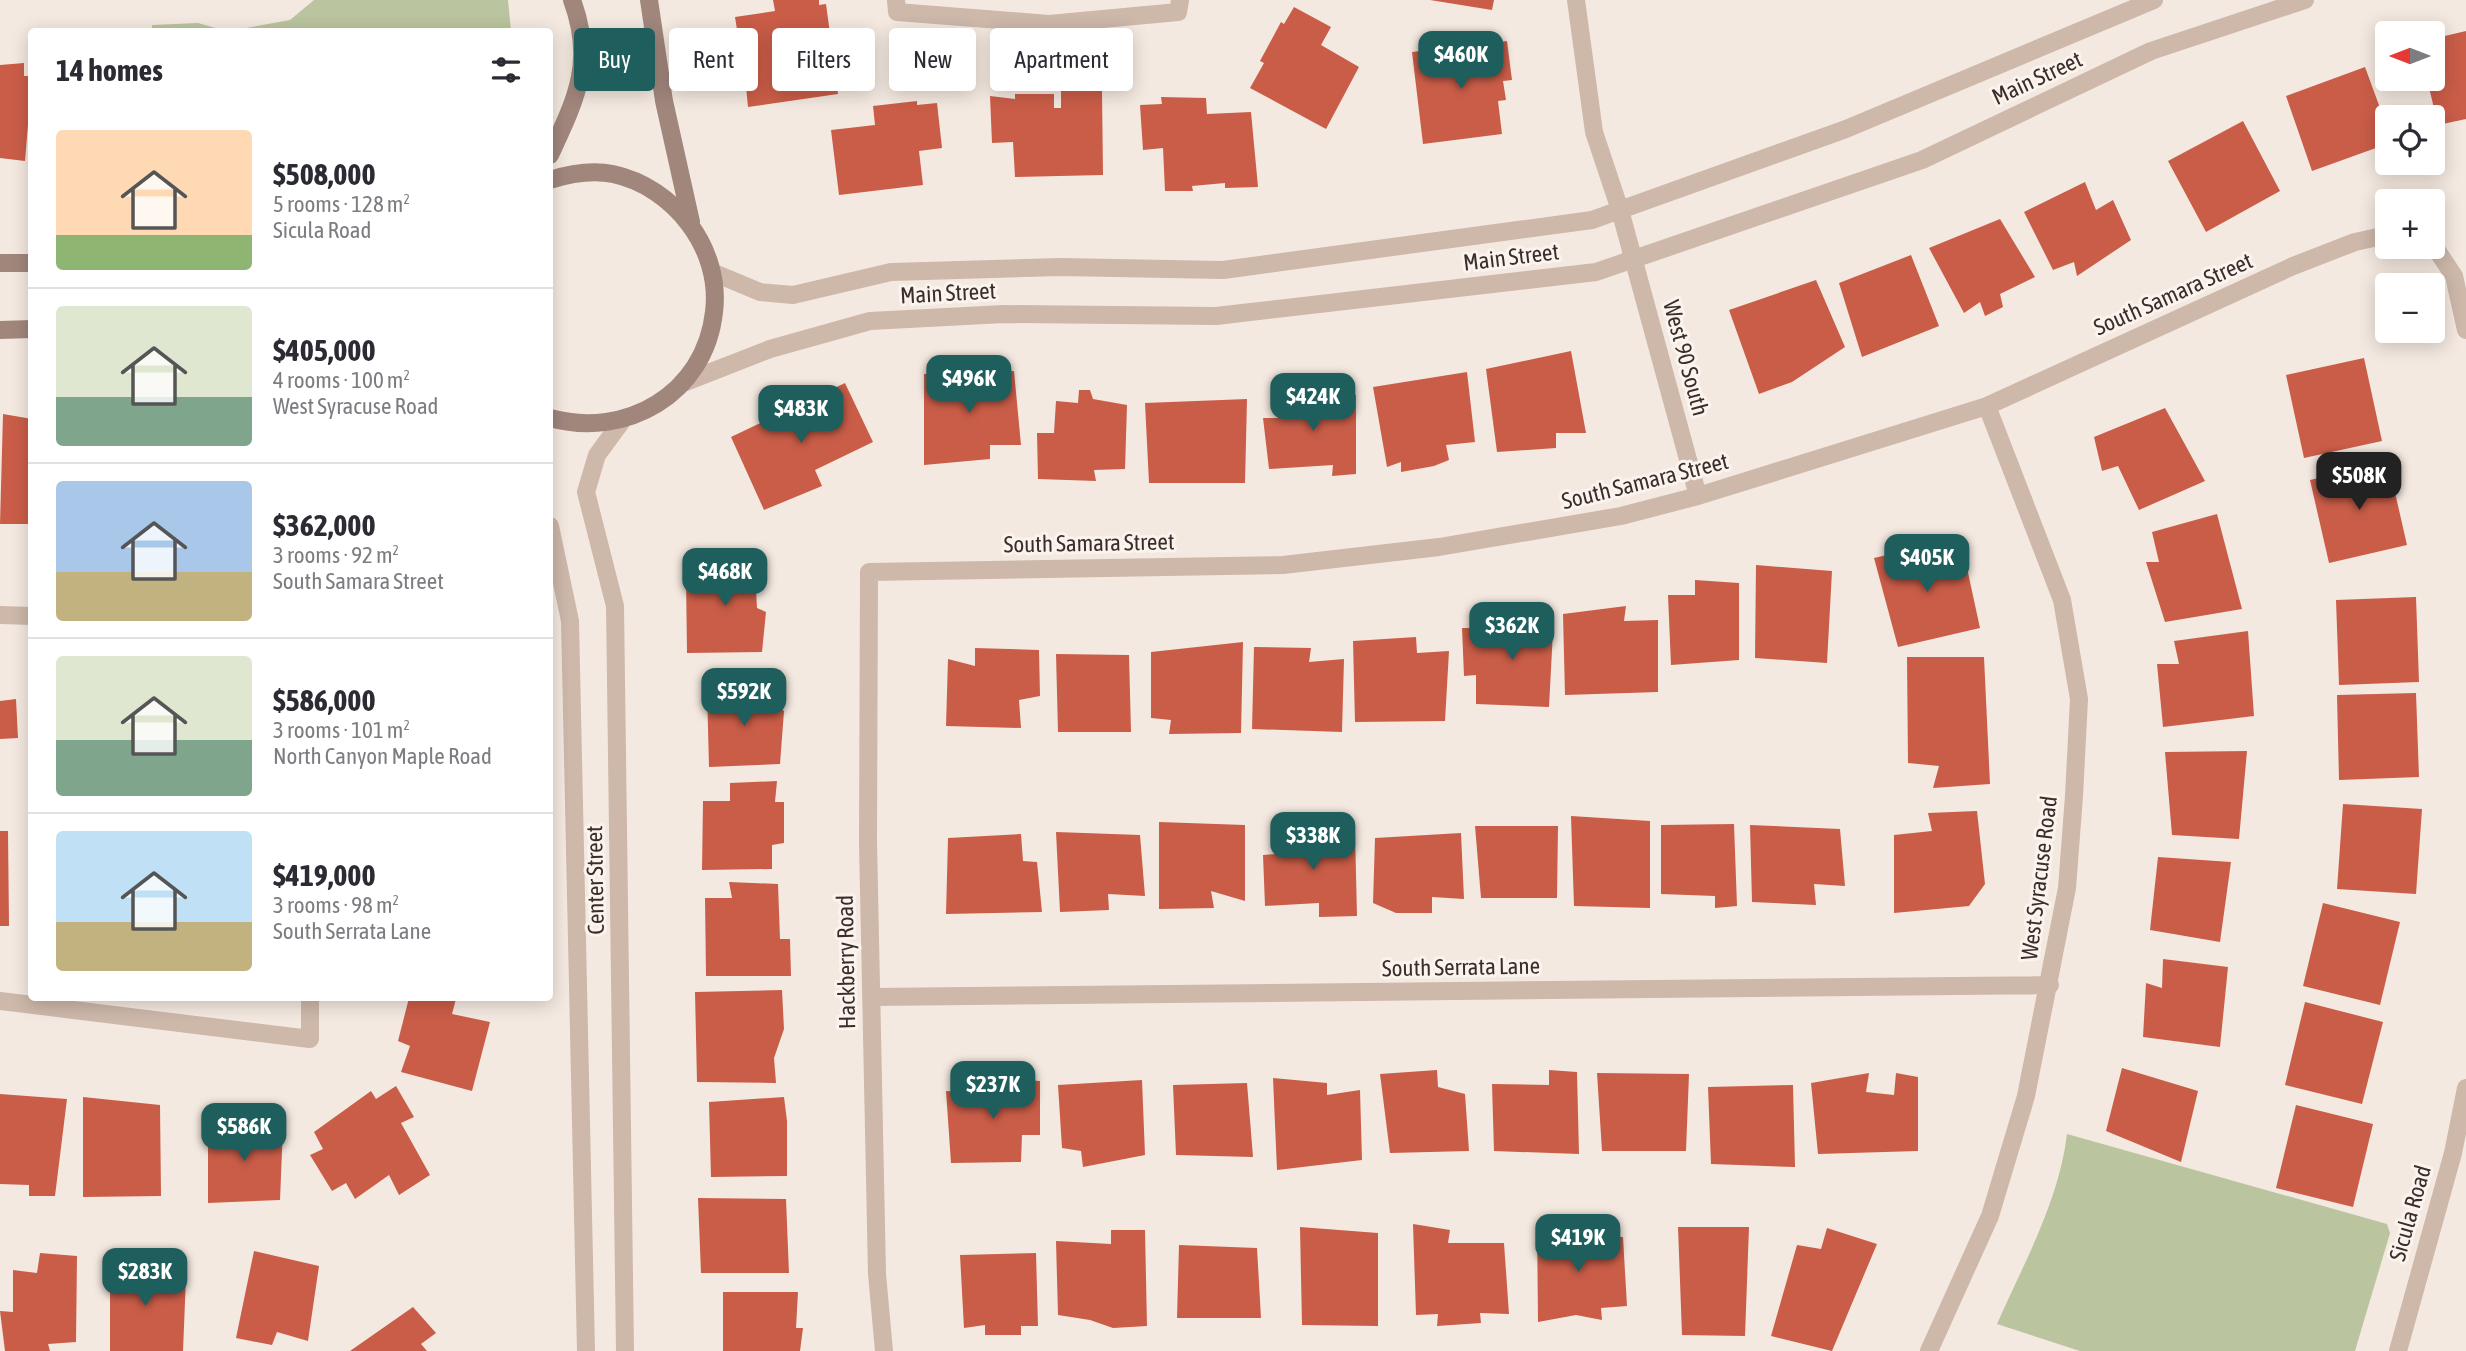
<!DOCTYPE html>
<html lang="en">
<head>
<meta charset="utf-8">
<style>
  body { margin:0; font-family:"Asap Condensed",sans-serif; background:#f2f2f3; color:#2b2b33; height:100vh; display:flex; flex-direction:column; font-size:26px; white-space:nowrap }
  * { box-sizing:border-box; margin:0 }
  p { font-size:23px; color:#7c7c81 }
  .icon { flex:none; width:38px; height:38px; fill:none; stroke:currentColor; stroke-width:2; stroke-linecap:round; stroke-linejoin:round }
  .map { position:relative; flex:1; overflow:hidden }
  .drawer { position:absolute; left:28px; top:28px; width:525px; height:973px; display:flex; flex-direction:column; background:#fff; border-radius:7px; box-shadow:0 4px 18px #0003 }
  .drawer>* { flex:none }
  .hud { position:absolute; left:574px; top:28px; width:665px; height:63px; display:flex; gap:14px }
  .needle { width:46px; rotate:270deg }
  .controls { position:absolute; left:2375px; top:21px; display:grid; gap:14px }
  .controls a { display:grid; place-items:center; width:70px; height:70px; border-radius:7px; background:#fff; box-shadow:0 4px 18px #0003; font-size:35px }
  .price { position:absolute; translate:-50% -60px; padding:0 16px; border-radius:14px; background:#1e5e5d; color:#fff; font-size:23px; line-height:46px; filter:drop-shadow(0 2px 4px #0008) }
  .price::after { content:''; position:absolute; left:50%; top:42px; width:21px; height:16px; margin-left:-10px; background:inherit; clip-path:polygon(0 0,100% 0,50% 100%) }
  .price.on { background:#222; color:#fff }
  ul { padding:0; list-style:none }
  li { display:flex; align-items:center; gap:21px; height:175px; padding:0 28px }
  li+li { border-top:2px solid #e1e1e2 }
  li span { display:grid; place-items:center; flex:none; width:196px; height:140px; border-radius:7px; color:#555 }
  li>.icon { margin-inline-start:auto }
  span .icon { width:84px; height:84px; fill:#fffc; stroke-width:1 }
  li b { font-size:30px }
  h2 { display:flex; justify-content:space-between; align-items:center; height:84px; padding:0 28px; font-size:30px }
  .pill { padding:0 24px; border-radius:7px; background:#fff; box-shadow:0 4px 18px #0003; font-size:24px; line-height:63px }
  .pill.on { background:#1e5e5d; color:#fff }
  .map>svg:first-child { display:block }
</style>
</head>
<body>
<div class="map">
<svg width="2466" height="1351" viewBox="0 0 2466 1351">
  <rect width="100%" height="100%" fill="#f4e9e0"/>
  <path fill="#bac49e" d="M314 0H508L511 31H229L290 20Z
    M198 23 226 31H152V25Z
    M2067 1134 2387 1224 2390 1233 2355 1351H2080L1997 1324C2024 1263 2059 1201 2067 1134Z"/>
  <path fill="#ca5d48" d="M773 0H819V5L826 4 832 48 826 49 827 63 834 62 838 94 748 107 745 77 750 76 745 41 739 42 735 17 775 11Z
    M1430 0H1494L1492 10Z
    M1294 7 1331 27 1321 45 1359 67 1326 129 1250 88 1264 63 1260 61 1281 22 1284 24Z
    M2466 31V119L2438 125 2427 79H2432V39Z
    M1507 41 1512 80 1503 81 1506 100 1498 101 1502 134 1423 144 1412 52Z
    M24 63V76H32L25 161 0 158V65Z
    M2365 67 2387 127V144L2312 171 2286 96Z
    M1061 91H1102L1103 175 1015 177 1013 142 992 143 990 96 1015 99V94H1054V108H1061Z
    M1161 97 1206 98 1207 114 1251 112 1258 187 1225 188V183L1192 186 1193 191H1165L1163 148 1143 150 1140 105 1162 104Z
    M917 101V105L937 103 942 148 919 151 923 185 839 195 831 130 875 125 873 106Z
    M2243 121 2280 191 2206 232 2168 161Z
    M2085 182 2096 210 2113 200 2131 240 2077 276 2074 262 2053 270 2024 212Z
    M2000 219 2035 277 2000 294 2003 307 1985 316 1980 302 1964 313 1929 248Z
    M1911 255 1939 326 1862 357 1839 283Z
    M1816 280 1845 347 1792 382 1759 394 1729 310Z
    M1571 351 1586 433H1556V448L1497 452 1486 369Z
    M2364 358 2382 441 2304 458 2286 375Z
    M1014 371 1021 445H990V459L924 465V374Z
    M1467 372 1475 442 1446 445 1449 460 1434 466 1401 472V462L1387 467 1373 387Z
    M845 383 873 442 815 470 822 486 764 510 731 437Z
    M1079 390H1090L1093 399 1127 405 1125 469 1094 470 1096 481 1038 479 1037 433H1054L1056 401 1078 403Z
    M1277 394 1356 395V474L1332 476 1333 465 1269 469 1263 418H1278Z
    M1247 399 1245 483H1149L1145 403Z
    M2165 408 2205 481 2139 510 2118 466 2102 471 2094 437Z
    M3 414 32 419V524H0Z
    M2388 462 2407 545 2329 563 2310 480Z
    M2217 514 2242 609 2165 622 2146 562H2159L2152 532Z
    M1952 540 1955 568H1967L1980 628 1898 647 1874 558Z
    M754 552 757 608 766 612 762 652 687 653 686 576 711 578 709 556Z
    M1756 565 1832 571 1827 663 1755 658Z
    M1695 580 1739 583V660L1671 665 1668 595H1695Z
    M2416 597 2419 682 2339 685 2336 600Z
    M1626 606 1624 621 1658 620V692L1565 695 1563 614Z
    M1554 612 1549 707 1476 704V675L1464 676 1462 628H1520L1522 613Z
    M2248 631 2254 716 2163 727 2157 664H2179L2174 641Z
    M1416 637 1417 653 1449 651 1445 721 1355 722 1353 641Z
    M1243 642 1241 733 1169 734 1171 720 1151 718V652Z
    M1254 647 1311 648 1309 662 1344 659 1342 732 1252 729Z
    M975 648 1039 650 1040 696 1019 700 1021 728 946 726 948 659 975 666Z
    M1056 654 1129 655 1131 732H1058Z
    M1907 657H1984L1990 784 1933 788 1939 766 1908 763Z
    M777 689 778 706 784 711 780 764 709 767 707 690Z
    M2416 693 2419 777 2339 780 2337 695Z
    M16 699 18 738 0 739V701Z
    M2247 751 2239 839 2172 835 2165 752Z
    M777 781 775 802H784V843L772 845V869L702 870 703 801H730V783Z
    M2343 804 2422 809 2416 894 2337 889Z
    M1977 811 1985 884 1969 906 1894 913V835L1932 831 1928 813Z
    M1571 816 1650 821V908L1574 906Z
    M1159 822 1245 825V901L1211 891 1214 908 1159 909Z
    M1734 824 1737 906 1715 908V896L1661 894V825Z
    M1750 825 1840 829 1845 886 1814 884 1816 905 1752 902Z
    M1475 826H1558L1557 898H1481Z
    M1282 829 1355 832 1357 916 1319 917V903L1265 906 1263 855 1276 854Z
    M0 831H8L9 926H0Z
    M1056 832 1140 835 1145 896 1108 894 1109 910 1060 912Z
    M1461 833 1464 899 1432 897V913H1396L1373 903 1375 838Z
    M1021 834 1023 861 1037 862 1042 912 946 914 948 838Z
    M2158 857 2231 862 2220 942 2150 930Z
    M729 882 778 884 780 939H790L791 976H706L705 898H732Z
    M2323 903 2400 922 2380 1005 2303 986Z
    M2163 959 2228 967 2220 1047 2143 1037 2146 983 2162 988Z
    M782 990 784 1029 774 1058 776 1083 697 1082 695 992Z
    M409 998 456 999 452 1014 490 1022 472 1091 401 1072 410 1046 398 1041Z
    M2305 1002 2383 1022 2362 1104 2285 1085Z
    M2122 1068 2198 1091 2181 1162 2106 1131Z
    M1437 1070 1438 1087 1465 1094 1469 1151 1390 1153 1380 1074Z
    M1549 1070 1577 1072 1579 1154 1494 1151 1492 1084 1549 1085Z
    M1597 1073 1689 1074 1686 1151H1602Z
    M1869 1073 1866 1092 1894 1095 1896 1073 1918 1077V1151L1818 1154 1811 1083Z
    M981 1078 1040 1081V1135H1022L1021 1162 951 1163 946 1091 983 1094Z
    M1273 1078 1327 1083V1095L1360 1090 1362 1160 1277 1170Z
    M1142 1080 1145 1155 1083 1167 1081 1151 1062 1148 1058 1085Z
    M1247 1083 1253 1157 1176 1155 1173 1085Z
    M1793 1085 1795 1167 1711 1164 1708 1087Z
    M396 1086 414 1117 401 1123 430 1175 399 1195 389 1175 355 1199 346 1183 332 1191 310 1155 323 1149 314 1132 371 1091 376 1099Z
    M0 1094 67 1099 55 1196H29V1185L0 1184Z
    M83 1097 160 1105 161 1196 83 1197Z
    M784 1097 787 1121V1176L711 1177 709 1102Z
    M2296 1105 2373 1124 2353 1207 2276 1188Z
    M208 1121H244L240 1134 283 1127 280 1200 208 1203Z
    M698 1198 786 1199 789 1273H701Z
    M1537 1222 1565 1223 1564 1237H1623L1627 1306 1601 1308 1602 1320 1576 1315 1538 1322Z
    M1413 1224 1450 1230 1448 1243H1504L1509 1314 1480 1313 1481 1323 1437 1326 1438 1314 1416 1315Z
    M1300 1227 1378 1233V1326L1302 1325Z
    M1678 1227H1749L1745 1336 1682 1335Z
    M1827 1228 1877 1244 1832 1351 1771 1336 1797 1245 1821 1249Z
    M1111 1230H1145L1147 1326 1113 1328 1090 1320 1058 1315 1056 1241 1111 1244Z
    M1179 1245 1257 1248 1261 1318H1177Z
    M254 1251 319 1266 308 1341 277 1332 272 1345 236 1338Z
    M40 1253 77 1256 76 1342 48 1344 50 1351H5L0 1311 13 1312V1270L37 1273Z
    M110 1253H141L142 1275 186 1277 183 1351H110Z
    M1036 1253 1038 1326H1021V1335H985V1325L964 1328 960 1255Z
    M723 1292H798L796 1328H803L800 1351H723Z
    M413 1307 436 1333 421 1344 427 1351H350Z"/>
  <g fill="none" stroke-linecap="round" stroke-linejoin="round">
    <path stroke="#cdb8aa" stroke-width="18" d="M896 0 897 12 1049 24 1178 12 1180 0
      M1576 0 1594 132 1620 210 1698 496
      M2432 243 2454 276 2466 330
      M0 615 32 616
      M872 997 2050 985
      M0 1001 310 1039V998
      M884 1351 877 1274 868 842 869 572 1283 565 1439 547 1621 516 1698 496 1987 406 2293 266 2355 242 2387 235
      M1929 1351 1990 1216 2026 1096 2067 888 2074 796 2079 699 2062 600 1987 406
      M2398 1351 2453 1153 2466 1088"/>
    <path stroke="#cdb8aa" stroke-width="18" d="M712 272 760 292 793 295 891 272 1061 267 1223 270 1592 220 1846 129 2154 0
      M683 383 770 349 870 321 1004 314 1216 316 1596 272 1922 160 2151 51 2305 0
      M622 421 597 455 586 492 615 606 625 1351
      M550 526 570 621 586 1351"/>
    <path stroke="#a1867c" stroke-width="18" d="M649 0 664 101 691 222
      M550 155C576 99 595 62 572 0
      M550 180C569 174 592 170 613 174 674 187 722 249 714 312 705 394 626 439 550 418
      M0 263H32
      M0 330 32 329"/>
  </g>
  <g text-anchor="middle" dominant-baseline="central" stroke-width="6" stroke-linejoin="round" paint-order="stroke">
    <g font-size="23" fill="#3a2e2a" stroke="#fbf3ed">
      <text transform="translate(2037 78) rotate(-25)">Main Street</text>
      <text transform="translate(1511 257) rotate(-7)">Main Street</text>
      <text transform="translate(948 293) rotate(-3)">Main Street</text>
      <text transform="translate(2173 294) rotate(-24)">South Samara Street</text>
      <text transform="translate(1686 358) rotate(75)">West 90 South</text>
      <text transform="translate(1645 481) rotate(-14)">South Samara Street</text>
      <text transform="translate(1089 543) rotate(-1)">South Samara Street</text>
      <text transform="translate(2039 878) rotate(-83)">West Syracuse Road</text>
      <text transform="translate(595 880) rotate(-91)">Center Street</text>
      <text transform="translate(846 962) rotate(-91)">Hackberry Road</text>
      <text transform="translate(1461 967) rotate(-1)">South Serrata Lane</text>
      <text transform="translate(2410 1213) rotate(-74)">Sicula Road</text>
    </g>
  </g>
</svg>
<div class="controls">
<a><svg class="needle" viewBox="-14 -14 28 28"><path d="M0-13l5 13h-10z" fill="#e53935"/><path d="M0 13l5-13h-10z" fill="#7c7c81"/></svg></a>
<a><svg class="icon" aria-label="locate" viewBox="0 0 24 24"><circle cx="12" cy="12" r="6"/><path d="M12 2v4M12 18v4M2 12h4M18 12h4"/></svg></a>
<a>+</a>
<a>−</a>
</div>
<b class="price" style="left:1461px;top:91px">$460K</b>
<b class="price" style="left:969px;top:415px">$496K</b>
<b class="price" style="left:1313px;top:433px">$424K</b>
<b class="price" style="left:801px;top:445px">$483K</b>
<b class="price on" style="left:2359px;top:512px">$508K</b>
<b class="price" style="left:1927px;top:594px">$405K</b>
<b class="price" style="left:725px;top:608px">$468K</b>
<b class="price" style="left:1512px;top:662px">$362K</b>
<b class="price" style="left:744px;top:728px">$592K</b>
<b class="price" style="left:1313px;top:872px">$338K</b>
<b class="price" style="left:993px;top:1121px">$237K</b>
<b class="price" style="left:244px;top:1163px">$586K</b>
<b class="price" style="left:1578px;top:1274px">$419K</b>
<b class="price" style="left:145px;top:1308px">$283K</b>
<div class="hud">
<a class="pill on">Buy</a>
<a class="pill">Rent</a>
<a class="pill">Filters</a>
<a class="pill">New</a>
<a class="pill">Apartment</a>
</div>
<section class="drawer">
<h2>14 homes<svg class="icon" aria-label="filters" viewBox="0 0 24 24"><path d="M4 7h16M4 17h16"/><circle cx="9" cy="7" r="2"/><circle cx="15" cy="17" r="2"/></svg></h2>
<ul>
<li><span style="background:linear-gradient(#ffd9b3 75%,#8fb573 0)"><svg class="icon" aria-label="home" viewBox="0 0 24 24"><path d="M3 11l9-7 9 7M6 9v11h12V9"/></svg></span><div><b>$508,000</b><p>5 rooms · 128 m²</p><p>Sicula Road</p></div></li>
<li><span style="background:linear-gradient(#dfe7d0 65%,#7fa58c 0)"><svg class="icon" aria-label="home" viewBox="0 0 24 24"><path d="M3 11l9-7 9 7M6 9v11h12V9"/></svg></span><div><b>$405,000</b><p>4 rooms · 100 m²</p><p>West Syracuse Road</p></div></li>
<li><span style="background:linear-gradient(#a9c7e8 65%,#c2b280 0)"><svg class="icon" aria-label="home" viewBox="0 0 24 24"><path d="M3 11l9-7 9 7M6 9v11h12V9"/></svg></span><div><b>$362,000</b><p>3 rooms · 92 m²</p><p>South Samara Street</p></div></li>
<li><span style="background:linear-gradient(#dfe7d0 60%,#7fa58c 0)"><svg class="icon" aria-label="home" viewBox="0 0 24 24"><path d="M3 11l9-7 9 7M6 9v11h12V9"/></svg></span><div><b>$586,000</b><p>3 rooms · 101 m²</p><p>North Canyon Maple Road</p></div></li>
<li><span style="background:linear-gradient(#bfe0f5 65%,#c2b280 0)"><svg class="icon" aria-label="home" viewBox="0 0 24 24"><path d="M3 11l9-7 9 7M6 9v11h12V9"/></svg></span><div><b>$419,000</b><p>3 rooms · 98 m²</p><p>South Serrata Lane</p></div></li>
</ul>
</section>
</div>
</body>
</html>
